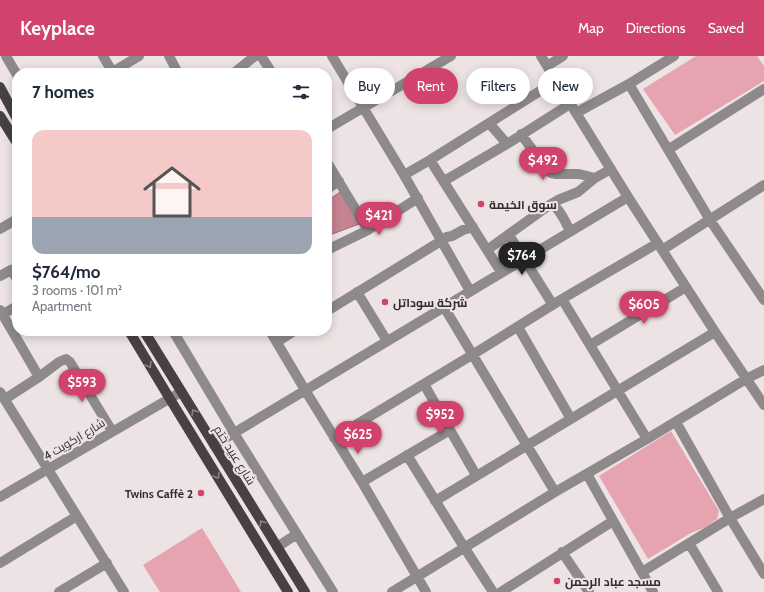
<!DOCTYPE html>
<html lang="en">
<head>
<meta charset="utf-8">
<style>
  body { margin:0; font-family:Cabin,Cairo,sans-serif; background:#f2f2f3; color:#1f2937; height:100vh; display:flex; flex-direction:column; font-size:15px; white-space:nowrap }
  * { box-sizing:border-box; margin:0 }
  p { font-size:13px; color:#747a83 }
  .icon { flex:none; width:22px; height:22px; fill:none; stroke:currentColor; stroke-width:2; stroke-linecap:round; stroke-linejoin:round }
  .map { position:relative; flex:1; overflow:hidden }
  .panel { position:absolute; left:12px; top:12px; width:320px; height:268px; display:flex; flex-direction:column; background:#fff; border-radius:16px; box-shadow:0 2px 10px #0003 }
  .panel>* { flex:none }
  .top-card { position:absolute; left:344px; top:12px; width:360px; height:36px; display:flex; gap:8px }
  .price { position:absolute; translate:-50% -34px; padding:0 9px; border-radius:14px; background:#d1426c; color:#fff; font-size:13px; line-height:26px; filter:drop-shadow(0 1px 2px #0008) }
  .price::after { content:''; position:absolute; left:50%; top:24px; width:12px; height:9px; margin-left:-6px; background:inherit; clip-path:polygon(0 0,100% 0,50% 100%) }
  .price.active { background:#222; color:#fff }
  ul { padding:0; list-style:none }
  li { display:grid; align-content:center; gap:8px; height:212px; padding:0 20px }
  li+li { border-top:1px solid #e0e1e3 }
  li span { display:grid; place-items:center; height:124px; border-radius:12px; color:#555 }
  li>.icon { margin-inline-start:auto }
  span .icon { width:72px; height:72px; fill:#fffc; stroke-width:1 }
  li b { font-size:17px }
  h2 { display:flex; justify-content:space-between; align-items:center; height:48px; padding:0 20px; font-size:17px }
  .tag { padding:0 14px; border-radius:18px; background:#fff; box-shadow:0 2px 10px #0003; font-size:14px; line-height:36px }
  .tag.active { background:#d1426c; color:#fff }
  header { display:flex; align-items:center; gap:24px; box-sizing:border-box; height:56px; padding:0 20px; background:#d1426c; color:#fff }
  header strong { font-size:19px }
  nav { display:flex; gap:22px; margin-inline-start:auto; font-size:14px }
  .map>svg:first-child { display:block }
</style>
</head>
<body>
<header>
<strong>Keyplace</strong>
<nav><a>Map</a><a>Directions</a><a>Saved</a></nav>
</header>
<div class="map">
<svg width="764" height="536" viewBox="0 0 764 536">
  <rect width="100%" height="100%" fill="#ede3e4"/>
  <path fill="#e5a4b0" d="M696 0H757L764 10V25L675 79 643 33Z
    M671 375 719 455 717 463 706 471 691 477 648 503 599 420Z
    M202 472 241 536H160L143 509Z"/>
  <path fill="#c88391" stroke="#9b6a74" d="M340 136 359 168 327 180V145Z"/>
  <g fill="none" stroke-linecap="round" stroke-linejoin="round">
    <path stroke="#8e8a8b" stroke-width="10" d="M6 0 17 19
      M103 0 113 17
      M169 0 178 17
      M261 0 272 17
      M332 0 404 119 470 235
      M541 0 628 141 715 276 764 349
      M547 10 563 0
      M111 17 139 0
      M234 17 255 0
      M629 28 710 164 764 244
      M576 57 629 28 674 0
      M489 67 507 88
      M327 73 451 0
      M521 78 547 114 551 117 556 118H579L595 122
      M669 93 764 33
      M430 104 501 216
      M327 106 368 174
      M404 119 430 104 556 25
      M444 125 507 88 570 48
      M327 133 339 125
      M551 148C559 151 566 167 570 175
      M0 173 17 163
      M509 179 553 249
      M327 194 368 174 418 142
      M487 194 551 148 558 144 578 136 595 122 611 113
      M662 194 764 129
      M0 220 11 214 17 223
      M357 236 387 285
      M562 243 647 383
      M444 251 555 436
      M0 254 39 321
      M327 255 441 185 447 181 452 180 463 174 473 171
      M3 258 17 250
      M518 271 571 363
      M173 275 234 377 333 536
      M270 275 305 334 362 426 426 536
      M277 286 294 275
      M590 289 686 231
      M424 328 450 374 476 419
      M0 336 124 536
      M5 343 39 321 59 306 66 303 70 306 112 375
      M676 366 730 462 764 518
      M334 382 472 299 562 243 658 187
      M214 389 628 141
      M407 399 464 491 493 536
      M587 418 653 536
      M362 426 450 374
      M0 441 181 336
      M435 445 715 276
      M689 487 718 536
      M277 491 297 478
      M562 496 589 536
      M0 507 77 460
      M642 516 730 462 764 443
      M59 536 107 507
      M392 536 555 436 647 383 746 323 764 314
      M501 536 613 465"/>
    <path stroke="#484142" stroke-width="10" d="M0 31 17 63
      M0 60 17 87
      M129 275 170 343 288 536
      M144 275 305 536"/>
  </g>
  <defs><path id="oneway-chevron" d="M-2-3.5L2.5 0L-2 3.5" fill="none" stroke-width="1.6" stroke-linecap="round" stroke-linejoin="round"/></defs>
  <g stroke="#8a8283">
    <use href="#oneway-chevron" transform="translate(149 309) rotate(59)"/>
    <use href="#oneway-chevron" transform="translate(194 356) rotate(-122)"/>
    <use href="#oneway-chevron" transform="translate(217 420) rotate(59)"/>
    <use href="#oneway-chevron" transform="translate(262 467) rotate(-122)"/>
  </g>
  <g fill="#d1426c" stroke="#ede3e4" stroke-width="1.5">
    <circle cx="481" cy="148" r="4"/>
    <circle cx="385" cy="246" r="4"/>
    <circle cx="201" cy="437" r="4"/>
    <circle cx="557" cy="525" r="4"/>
  </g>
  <g text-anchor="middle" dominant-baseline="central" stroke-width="4" stroke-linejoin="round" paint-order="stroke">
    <g font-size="12" font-weight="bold" fill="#332f30" stroke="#ede3e4" text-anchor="start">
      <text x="489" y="148">سوق الخيمة</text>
      <text x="393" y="246">شركة سوداتل</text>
      <text x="193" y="437" text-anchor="end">Twins Caffè 2</text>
      <text x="565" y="525">مسجد عباد الرحمن</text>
    </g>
    <g font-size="12" fill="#332f30" stroke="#ede3e4">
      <text transform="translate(74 383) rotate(-31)">شارع اركويت 4</text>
      <text transform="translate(235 399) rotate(58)">شارع عبيد ختم</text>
    </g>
  </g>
</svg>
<b class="price" style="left:543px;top:125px">$492</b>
<b class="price" style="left:379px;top:180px">$421</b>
<b class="price active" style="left:522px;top:220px">$764</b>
<b class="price" style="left:644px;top:269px">$605</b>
<b class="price" style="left:82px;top:347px">$593</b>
<b class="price" style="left:440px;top:379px">$952</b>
<b class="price" style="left:358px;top:399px">$625</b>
<div class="top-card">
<a class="tag">Buy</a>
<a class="tag active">Rent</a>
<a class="tag">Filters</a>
<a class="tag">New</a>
</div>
<section class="panel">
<h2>7 homes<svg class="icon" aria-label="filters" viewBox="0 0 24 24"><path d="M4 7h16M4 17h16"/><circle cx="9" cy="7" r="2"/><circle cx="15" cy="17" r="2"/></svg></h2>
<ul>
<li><span style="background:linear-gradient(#f6c9c9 70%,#9aa5b1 0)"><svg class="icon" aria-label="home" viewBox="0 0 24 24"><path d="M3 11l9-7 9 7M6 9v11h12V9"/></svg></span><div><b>$764/mo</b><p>3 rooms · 101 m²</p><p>Apartment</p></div></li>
</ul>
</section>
</div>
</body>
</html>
